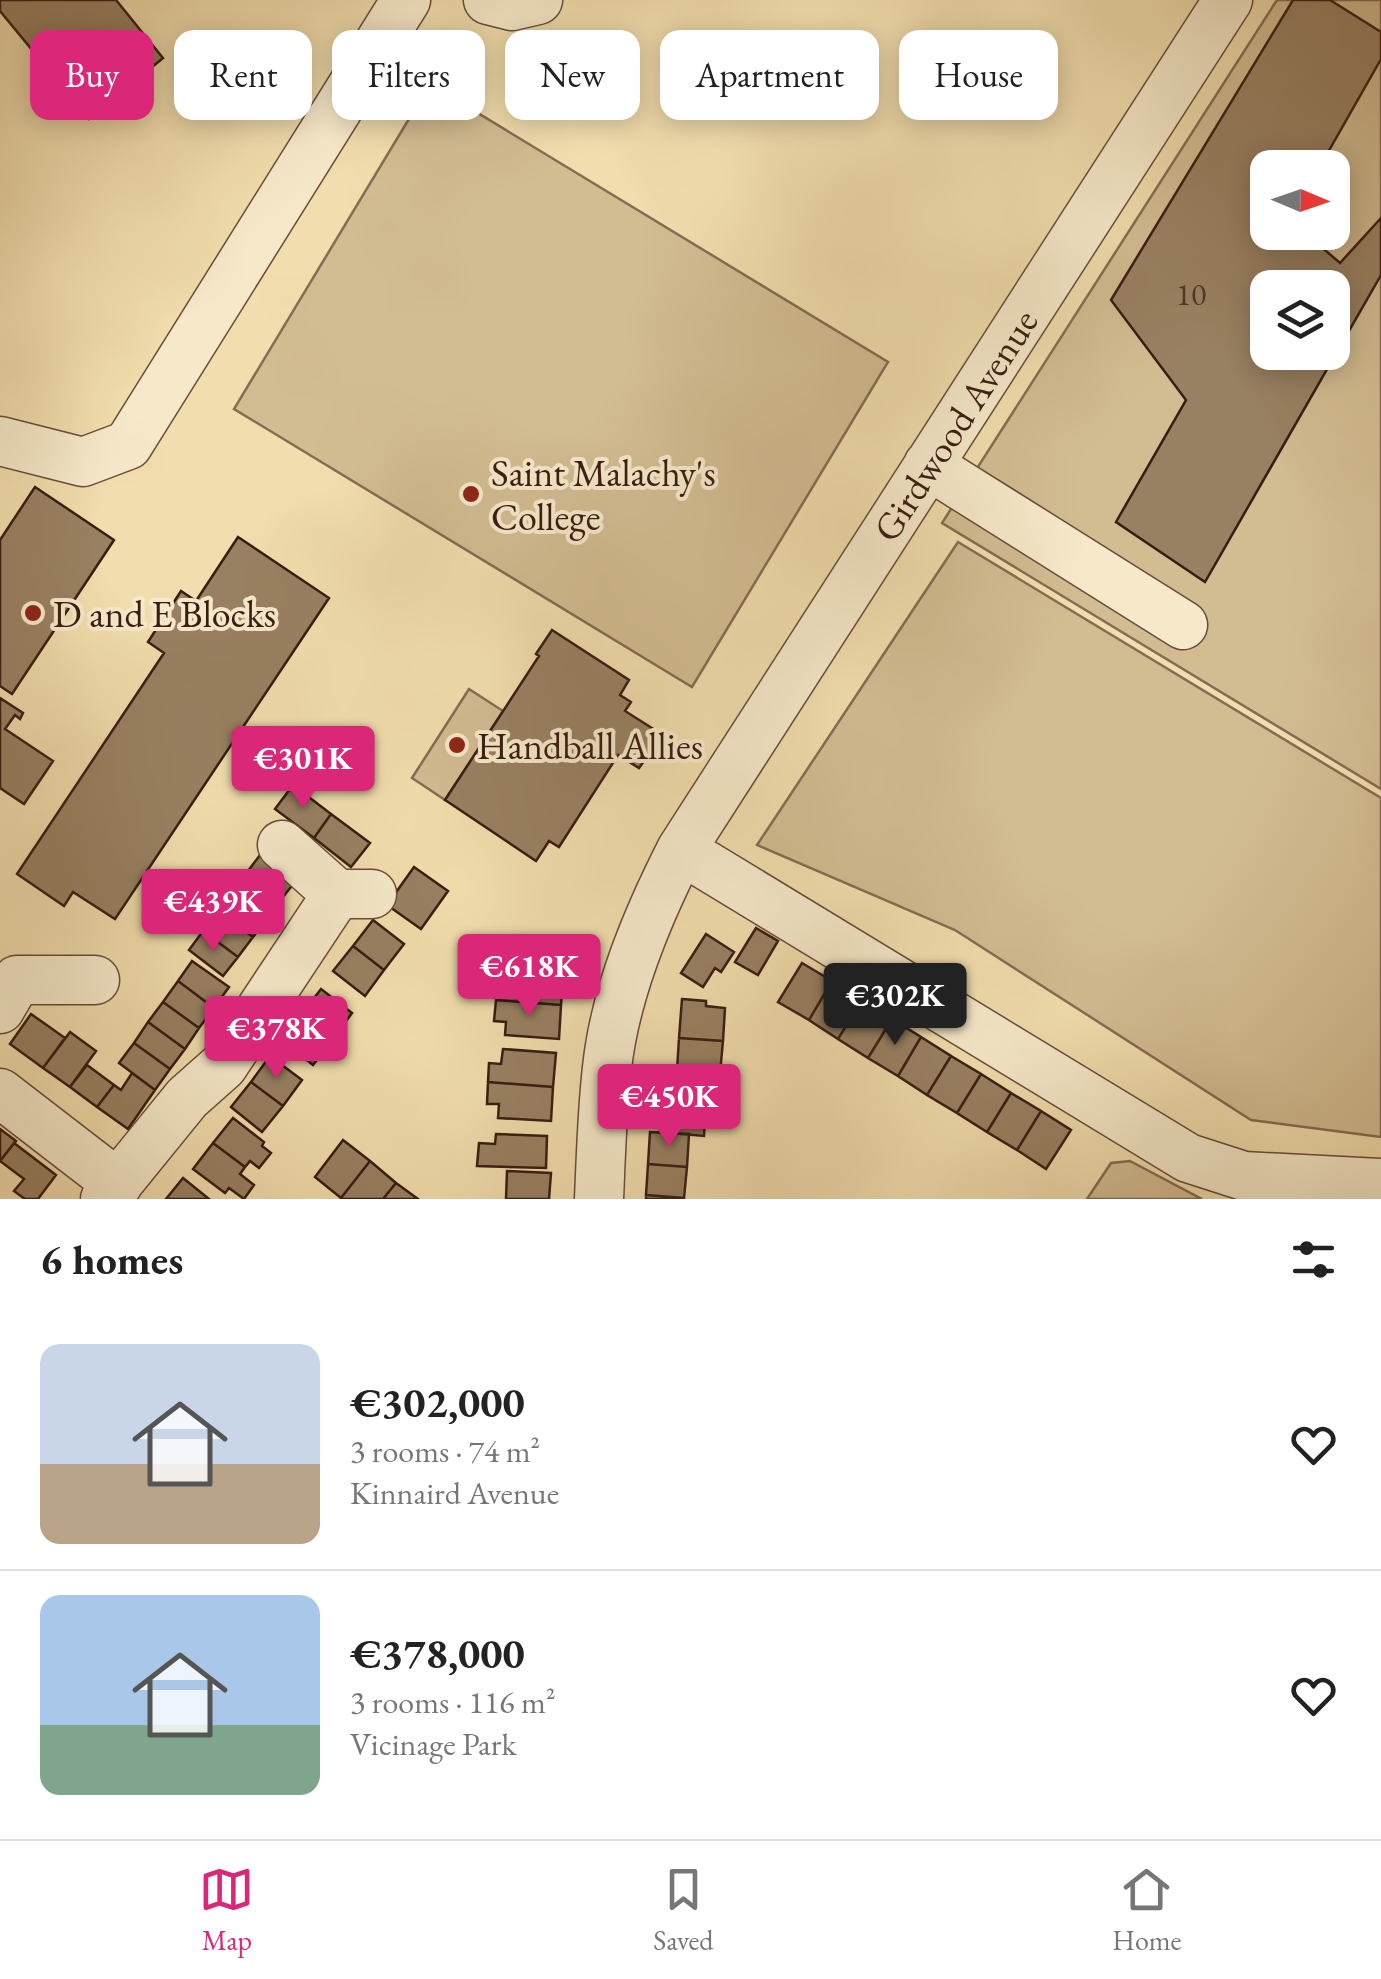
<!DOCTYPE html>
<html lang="en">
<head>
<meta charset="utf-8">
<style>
  body { margin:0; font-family:"EB Garamond",serif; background:#f2f2f2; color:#222; height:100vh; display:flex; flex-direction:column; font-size:38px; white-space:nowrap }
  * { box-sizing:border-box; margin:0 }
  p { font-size:32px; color:#767676 }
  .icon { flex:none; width:55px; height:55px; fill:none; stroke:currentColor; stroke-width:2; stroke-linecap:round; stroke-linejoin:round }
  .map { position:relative; height:1199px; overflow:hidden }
  .panel { display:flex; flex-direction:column; background:#fff; flex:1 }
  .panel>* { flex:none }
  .guide { position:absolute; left:30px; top:30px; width:1322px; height:90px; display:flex; gap:20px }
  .needle { width:65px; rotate:92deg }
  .controls { position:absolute; left:1250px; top:150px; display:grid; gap:20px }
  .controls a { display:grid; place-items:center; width:100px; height:100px; border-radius:20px; background:#fff; box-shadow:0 5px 25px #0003; font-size:50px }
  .price { position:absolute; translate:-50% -85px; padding:0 22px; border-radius:10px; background:#db2777; color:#fff; font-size:32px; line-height:65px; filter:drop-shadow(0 2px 5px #0008) }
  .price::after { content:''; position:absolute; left:50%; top:60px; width:30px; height:22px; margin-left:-15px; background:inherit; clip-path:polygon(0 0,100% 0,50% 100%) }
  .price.on { background:#222; color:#fff }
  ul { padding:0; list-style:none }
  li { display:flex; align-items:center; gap:30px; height:250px; padding:0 40px }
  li+li { border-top:2px solid #e0e0e0 }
  li span { display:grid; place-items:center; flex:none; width:280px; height:200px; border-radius:20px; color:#555 }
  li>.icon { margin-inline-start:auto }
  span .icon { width:120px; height:120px; fill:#fffc; stroke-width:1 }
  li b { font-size:42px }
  h2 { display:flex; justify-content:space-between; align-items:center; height:120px; padding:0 40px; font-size:42px }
  .chip { padding:0 35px; border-radius:20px; background:#fff; box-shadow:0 5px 25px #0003; font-size:35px; line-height:90px }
  .chip.on { background:#db2777; color:#fff }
  .tabs { display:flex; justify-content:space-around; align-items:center; height:140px; border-top:2px solid #e0e0e0; background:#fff; font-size:28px; color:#767676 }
  .tabs a { display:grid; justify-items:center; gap:5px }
  .tabs .on { color:#db2777 }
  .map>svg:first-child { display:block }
</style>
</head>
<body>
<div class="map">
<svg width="1381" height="1199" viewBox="0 0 1381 1199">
  <rect width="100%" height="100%" fill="#f1ddad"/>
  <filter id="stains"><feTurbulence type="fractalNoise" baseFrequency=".002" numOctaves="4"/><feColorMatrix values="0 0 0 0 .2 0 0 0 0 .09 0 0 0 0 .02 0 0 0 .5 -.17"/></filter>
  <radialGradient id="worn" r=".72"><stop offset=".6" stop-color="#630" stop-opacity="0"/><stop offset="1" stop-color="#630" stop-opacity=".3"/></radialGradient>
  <path fill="#d2bc92" stroke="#856c52" stroke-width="2.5" fill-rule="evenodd" d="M1277 0H1381V789L942 523ZM1268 168H1332V232H1268ZM1268 288H1332V352H1268Z
    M430 84 888 362 692 687 234 409Z
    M958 542 1381 798V1137L1251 1120 955 930 757 845Z
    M469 689 503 711 445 800 412 778Z
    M1130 1161 1202 1199H1087L1111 1163Z"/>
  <path fill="#988062" stroke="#381c11" stroke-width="2.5" fill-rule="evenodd" d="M0 0H116L163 58 89 119 0 11Z
    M1293 0H1330L1381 32V59L1319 168H1268V232H1304L1340 263 1381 218V275L1205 582 1116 522 1186 400 1111 300ZM1268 288H1332V352H1268Z
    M35 487 114 540 12 694 0 686V540Z
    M238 537 329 598 115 919 73 892 64 906 17 874 164 653 148 642 181 591 196 601Z
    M552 630 629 680 620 695 631 702 625 711 663 735 639 768 618 755 559 847 549 841 536 861 445 800 539 656 536 654Z
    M0 698 23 713 20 719 15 715 5 729 53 761 24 804 0 788Z
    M293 785 331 814 314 838 275 809Z
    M331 814 370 843 351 867 314 838Z
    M263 851 298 878 283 897 248 871Z
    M414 867 448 891 421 929 387 905Z
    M248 871 283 897 268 918 233 891Z
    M233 891 268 918 253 937 218 911Z
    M218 911 253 937 238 957 203 931Z
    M373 920 404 944 384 970 353 946Z
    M756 928 778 941 758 975 735 962Z
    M203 931 238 957 223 976 189 950Z
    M706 934 734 952 721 972 715 968 703 987 681 973Z
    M353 946 384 970 365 996 333 971Z
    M192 961 229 987 214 1008 178 981Z
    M802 963 832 981 809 1020 778 1002Z
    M511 966 564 970 561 1005 496 1000 497 980 510 981Z
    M178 981 214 1008 199 1028 163 1002Z
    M832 981 862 1000 838 1039 809 1020Z
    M321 989 352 1013 333 1039 302 1014Z
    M682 999 706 1001V1006L725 1008 723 1041 679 1038Z
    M496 1000 561 1005 559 1039 505 1035 506 1022 494 1021Z
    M862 1000 892 1019 868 1058 838 1039Z
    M163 1002 199 1028 185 1049 148 1022Z
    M31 1014 65 1038 43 1068 10 1044Z
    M302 1014 333 1039 313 1065 281 1040Z
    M892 1019 921 1037 898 1076 868 1058Z
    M148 1022 185 1049 170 1069 134 1043Z
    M70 1032 96 1051 70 1087 43 1068Z
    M921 1037 951 1056 927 1095 898 1076Z
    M679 1038 723 1041 720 1073 677 1070Z
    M134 1043 170 1069 155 1090 119 1063Z
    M503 1049 556 1053 553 1087 488 1082 489 1063 501 1064Z
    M270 1056 302 1080 283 1106 251 1082Z
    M951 1056 981 1074 957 1113 927 1095Z
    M87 1065 114 1085 97 1107 70 1087Z
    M664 1069 708 1073 706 1105 662 1102Z
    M132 1073 155 1090 128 1129 97 1107 114 1085 121 1090Z
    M981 1074 1011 1093 987 1132 957 1113Z
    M251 1082 283 1106 262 1132 231 1107Z
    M488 1082 553 1087 551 1121 498 1118 499 1104H487Z
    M1011 1093 1041 1111 1017 1150 987 1132Z
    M662 1102 706 1105 704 1136 660 1132Z
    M1041 1111 1071 1130 1046 1169 1017 1150Z
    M233 1118 264 1142 262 1146 271 1153 259 1168 250 1161 245 1167 213 1143Z
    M0 1129 16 1141 0 1161Z
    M650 1132 689 1134 687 1167 648 1164Z
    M496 1134 547 1136 546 1168 477 1166 479 1143 495 1144Z
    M343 1140 370 1161 341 1198 315 1177Z
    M14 1143 56 1175 38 1199H25L14 1191 24 1179 0 1161Z
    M213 1143 245 1167 240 1174 254 1185 244 1199 229 1188 225 1193 193 1169Z
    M370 1161 396 1183 383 1199H343L341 1198Z
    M648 1164 687 1167 684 1198 646 1195Z
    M507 1171 551 1173 549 1199H506Z
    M183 1178 209 1199H166Z
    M396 1183 418 1199H383Z
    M646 1195 684 1198V1199H646Z"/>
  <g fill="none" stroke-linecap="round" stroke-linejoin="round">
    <g stroke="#664c38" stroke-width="51">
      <path id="minor" d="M488 0 512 6 538 0
        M0 441 83 462 128 445 406 0
        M928 465 1183 625
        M282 845 337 894
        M681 850 1188 1158 1244 1176 1381 1183
        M0 1009 17 980H95
        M0 1093 118 1184
        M105 1199 187 1098 223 1066 337 894H372
        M599 1199C601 1155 602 1111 607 1068 615 993 647 917 681 850L1228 0"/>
    </g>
    <use href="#minor" stroke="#f6e9ca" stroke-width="48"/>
  </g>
  <g fill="#8f2418" stroke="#f6e9ca" stroke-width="4">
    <circle cx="471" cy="494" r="10"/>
    <circle cx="33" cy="613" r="10"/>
    <circle cx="457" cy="745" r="10"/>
  </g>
  <g text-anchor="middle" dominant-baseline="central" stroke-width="8" stroke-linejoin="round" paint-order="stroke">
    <g font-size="32" fill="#503525">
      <text x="1191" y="294">10</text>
    </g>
    <g font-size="38" fill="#381c11" stroke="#f6e9ca">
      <text transform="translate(955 425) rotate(-57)">Girdwood Avenue</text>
    </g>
    <g font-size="38" fill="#381c11" stroke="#f6e9ca" text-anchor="start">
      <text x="491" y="472">Saint Malachy's<tspan x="491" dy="44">College</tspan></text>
      <text x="53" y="613">D and E Blocks</text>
      <text x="477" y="745">Handball Allies</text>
    </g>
  </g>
  <rect width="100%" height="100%" filter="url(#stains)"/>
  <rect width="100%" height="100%" fill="url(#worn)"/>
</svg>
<div class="controls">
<a><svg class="needle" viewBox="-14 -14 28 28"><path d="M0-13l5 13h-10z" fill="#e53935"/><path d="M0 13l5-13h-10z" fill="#767676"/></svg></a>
<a><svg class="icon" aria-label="layers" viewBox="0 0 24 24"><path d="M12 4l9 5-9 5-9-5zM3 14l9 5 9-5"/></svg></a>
</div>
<b class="price" style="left:303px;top:811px">€301K</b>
<b class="price" style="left:213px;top:954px">€439K</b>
<b class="price" style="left:529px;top:1019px">€618K</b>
<b class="price on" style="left:895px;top:1048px">€302K</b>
<b class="price" style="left:276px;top:1081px">€378K</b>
<b class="price" style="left:669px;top:1149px">€450K</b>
<div class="guide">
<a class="chip on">Buy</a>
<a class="chip">Rent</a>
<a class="chip">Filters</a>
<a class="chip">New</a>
<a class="chip">Apartment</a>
<a class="chip">House</a>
</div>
</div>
<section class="panel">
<h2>6 homes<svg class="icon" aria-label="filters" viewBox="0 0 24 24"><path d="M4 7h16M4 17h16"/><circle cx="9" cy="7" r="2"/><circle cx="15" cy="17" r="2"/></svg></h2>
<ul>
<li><span style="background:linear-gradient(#c9d6e8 60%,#b9a48a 0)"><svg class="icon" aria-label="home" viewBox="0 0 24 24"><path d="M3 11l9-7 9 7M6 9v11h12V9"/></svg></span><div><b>€302,000</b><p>3 rooms · 74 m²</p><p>Kinnaird Avenue</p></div><svg class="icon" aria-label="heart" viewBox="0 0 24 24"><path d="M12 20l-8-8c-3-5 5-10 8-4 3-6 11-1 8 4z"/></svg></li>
<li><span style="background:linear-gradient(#a9c7e8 65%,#7fa58c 0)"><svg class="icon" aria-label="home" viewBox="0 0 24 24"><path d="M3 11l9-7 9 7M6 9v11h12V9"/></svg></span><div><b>€378,000</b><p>3 rooms · 116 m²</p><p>Vicinage Park</p></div><svg class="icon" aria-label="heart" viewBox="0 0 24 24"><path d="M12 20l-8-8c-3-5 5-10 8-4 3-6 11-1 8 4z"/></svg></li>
</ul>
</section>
<nav class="tabs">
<a class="on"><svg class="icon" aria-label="map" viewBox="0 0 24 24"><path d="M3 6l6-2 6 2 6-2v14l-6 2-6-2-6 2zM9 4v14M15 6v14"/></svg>Map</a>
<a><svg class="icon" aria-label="saved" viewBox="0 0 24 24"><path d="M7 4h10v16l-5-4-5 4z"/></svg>Saved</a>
<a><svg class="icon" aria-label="home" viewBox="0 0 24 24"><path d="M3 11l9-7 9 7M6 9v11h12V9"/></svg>Home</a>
</nav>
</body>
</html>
